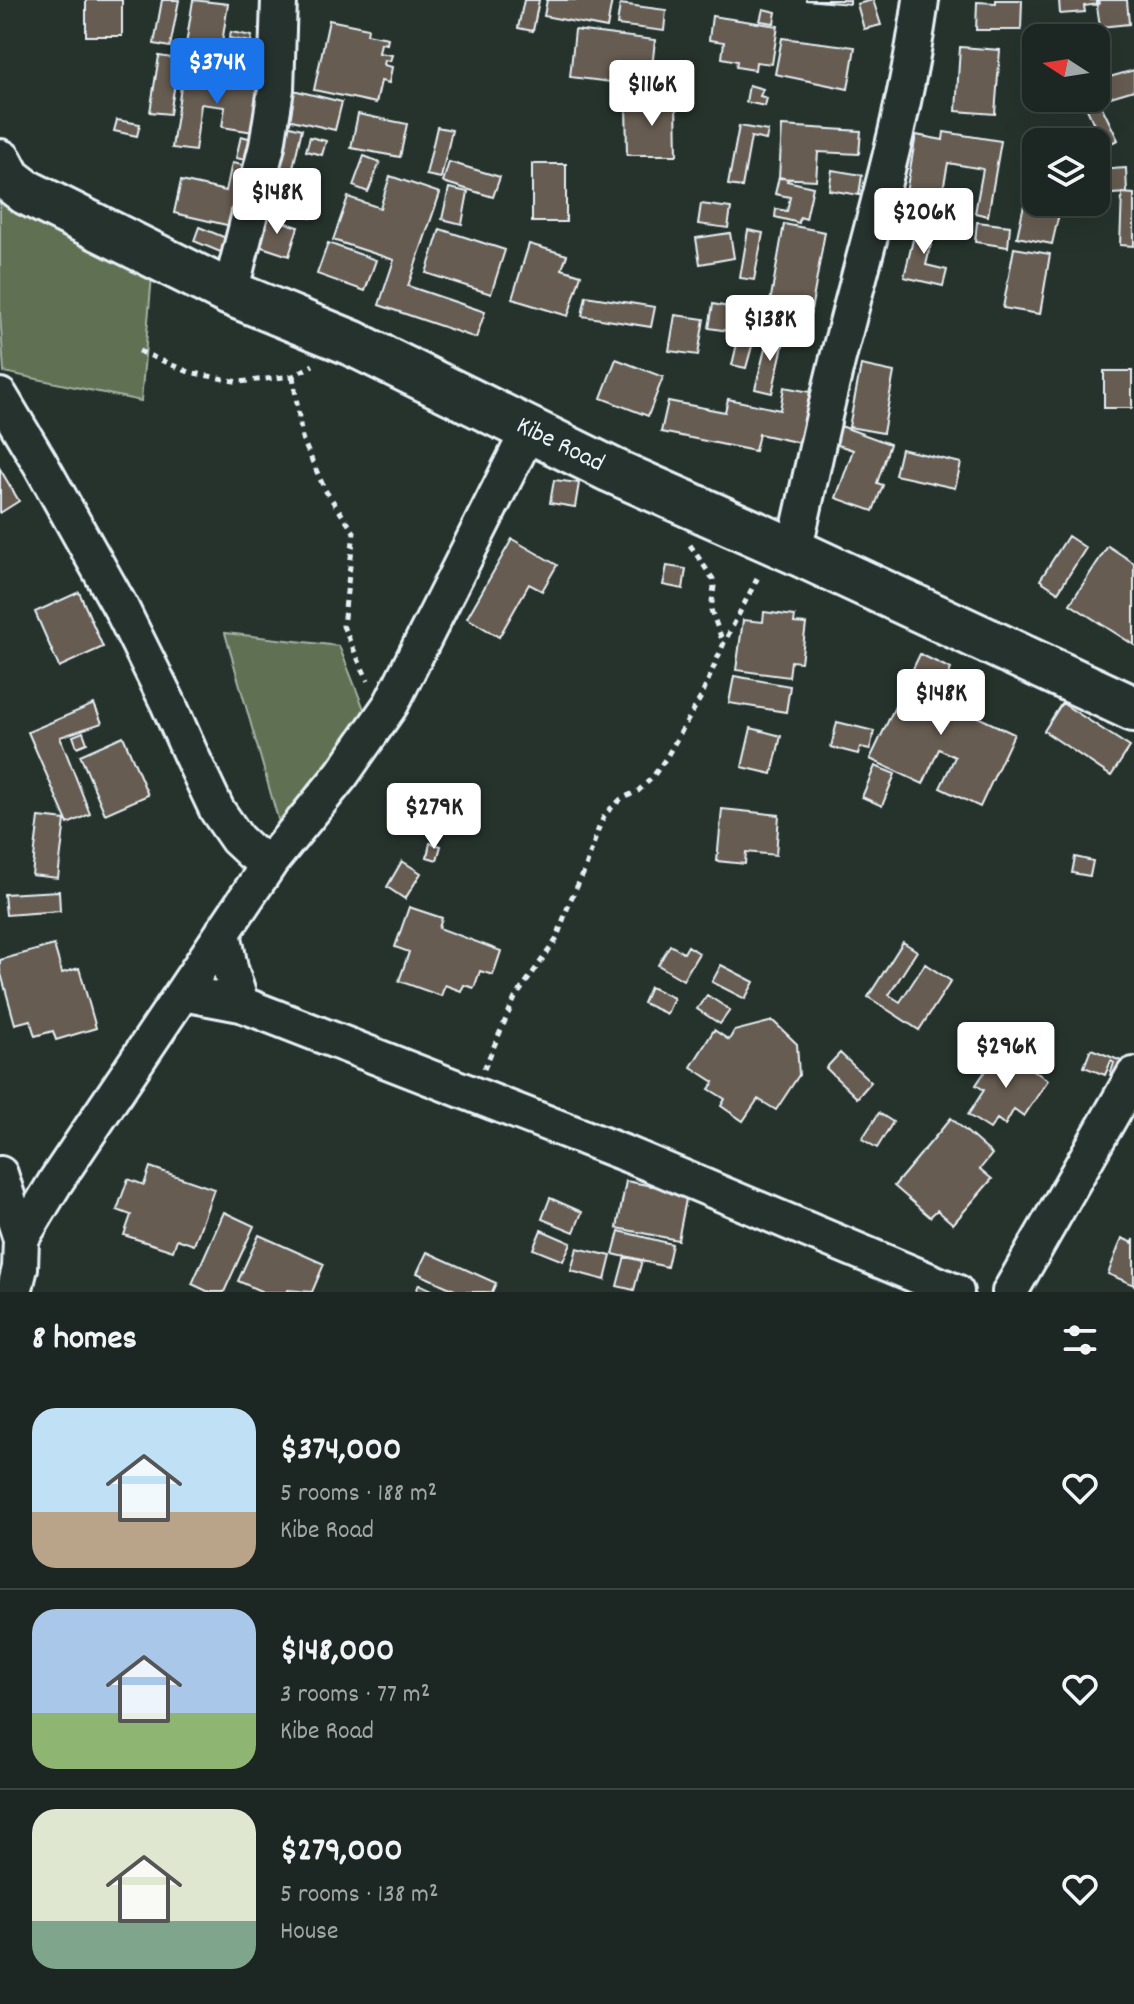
<!DOCTYPE html>
<html lang="en">
<head>
<meta charset="utf-8">
<style>
  body { margin:0; font-family:Dekko,sans-serif; background:#252e2a; color:#f1f3f6; height:100vh; display:flex; flex-direction:column; font-size:30px; white-space:nowrap }
  * { box-sizing:border-box; margin:0 }
  p { font-size:26px; color:#a0a5a5 }
  .icon { flex:none; width:44px; height:44px; fill:none; stroke:currentColor; stroke-width:2; stroke-linecap:round; stroke-linejoin:round }
  .map { position:relative; height:1292px; overflow:hidden }
  .panel { display:flex; flex-direction:column; background:#1c2622; flex:1 }
  .panel>* { flex:none }
  .needle { width:52px; rotate:282deg }
  .buttons { position:absolute; left:1022px; top:24px; display:grid; gap:16px }
  .buttons a { display:grid; place-items:center; width:88px; height:88px; border-radius:16px; background:#1c2622; box-shadow:0 8px 32px #0002,0 0 0 2px #3a4340; font-size:40px }
  .price { position:absolute; translate:-50% -68px; padding:0 18px; border-radius:8px; background:#fff; color:#222; font-size:26px; line-height:52px; filter:drop-shadow(0 2px 4px #0008) }
  .price::after { content:''; position:absolute; left:50%; top:48px; width:24px; height:18px; margin-left:-12px; background:inherit; clip-path:polygon(0 0,100% 0,50% 100%) }
  .price.active { background:#1a73e8; color:#fff }
  ul { padding:0; list-style:none }
  li { display:flex; align-items:center; gap:24px; height:200px; padding:0 32px }
  li+li { border-top:2px solid #3a4340 }
  li span { display:grid; place-items:center; flex:none; width:224px; height:160px; border-radius:24px; color:#555 }
  li>.icon { margin-inline-start:auto }
  span .icon { width:96px; height:96px; fill:#fffc; stroke-width:1 }
  li b { font-size:34px }
  h2 { display:flex; justify-content:space-between; align-items:center; height:96px; padding:0 32px; font-size:34px }
  .map>svg:first-child { display:block }
</style>
</head>
<body>
<div class="map">
<svg width="1134" height="1292" viewBox="0 0 1134 1292">
  <rect width="100%" height="100%" fill="#26332d"/>
  <filter id="ink" filterUnits="userSpaceOnUse"><feTurbulence type="fractalNoise" baseFrequency=".0125" numOctaves="2"/><feDisplacementMap in="SourceGraphic" scale="16" xChannelSelector="R" yChannelSelector="G"/><feConvolveMatrix kernelMatrix="1 2 1 2 8 2 1 2 1" color-interpolation-filters="sRGB"/></filter>
  <g filter="url(#ink)">
    <path fill="#607153" stroke="#a4b1a6" stroke-width="2" d="M13 199 154 253 141 401 4 372 0 314V201Z
      M225 633 339 646 368 719 280 826Z"/>
    <path fill="#665c51" stroke="#e8f1f8" stroke-width="2" d="M86 0H122V36H86Z
      M162 0H179L170 47 154 44Z
      M193 0 228 4 220 56 185 51Z
      M524 0H539L533 31 518 28Z
      M547 0H612L607 28 544 16Z
      M805 0H850V4Z
      M873 0 881 25 864 29 857 4Z
      M996 0H1022L1021 30H976L977 2 996 3Z
      M1059 0H1098L1099 4 1084 6 1085 12 1060 14Z
      M1096 0H1127L1129 24 1100 27Z
      M620 4 666 10 664 31 617 25Z
      M763 9 776 12 774 23 760 21Z
      M712 16 778 26 772 64 756 62 755 70 736 67 737 61 722 58 724 42 709 40Z
      M329 20 368 28 367 34 388 38 387 44 381 43 379 53 392 55 390 61 385 60 384 65 392 67 389 83 381 81 376 103 314 90Z
      M575 30 655 40 650 87 570 77Z
      M231 32 252 36 251 42 229 38Z
      M782 38 855 47 848 89 775 74Z
      M960 47 1000 50 995 114 956 111Z
      M159 56 179 59 170 114 150 112Z
      M1134 70V90L1104 99 1099 80Z
      M183 73 267 85 260 133 222 127 225 107 201 104 195 151 172 148Z
      M749 85 763 89 760 96 767 98 765 106 746 102Z
      M289 89 342 102 335 130 283 118Z
      M626 101H676L677 155H627Z
      M1100 103 1118 140 1104 146 1087 109Z
      M358 114 407 124 400 157 351 148Z
      M117 120 140 124 137 136 114 131Z
      M282 124 302 129 292 172 273 167Z
      M739 126 768 131 766 140 751 137 742 187 728 185Z
      M782 126 861 131 859 154 818 152 816 180 779 178Z
      M437 127 452 130 441 178 426 175Z
      M944 132 1001 141 988 216 975 213 983 169 948 163 938 216 903 210 916 135 943 140Z
      M241 136 256 140 251 161 236 158Z
      M310 137 326 141 322 155 306 151Z
      M364 156 380 162 368 192 353 186Z
      M449 162 500 177 493 197 443 182Z
      M232 163 254 167 240 228 174 213 181 181 226 191Z
      M532 164H566V222H532Z
      M277 168 321 180 311 218 267 206Z
      M1126 168 1127 193 1096 195V170Z
      M832 170 862 175 859 195 829 190Z
      M390 176 440 193 408 286 485 312 476 338 379 305 394 260 333 240 348 197 380 208Z
      M779 177 788 179 787 181 813 187 806 219 800 217 799 223 775 217 776 209 787 211 790 197 775 194Z
      M1028 186 1036 187V202L1061 205 1052 244 1017 237Z
      M449 188 468 192 462 224 442 219Z
      M1122 193 1134 194V246L1120 245Z
      M701 204 731 208 728 228 698 224Z
      M266 216 298 227 289 256 256 245Z
      M918 219 936 223 926 265 947 270 943 286 904 277Z
      M977 222 1010 226 1008 247 975 242Z
      M784 224 825 232 809 322 768 314Z
      M199 227 236 242 230 256 194 241Z
      M440 229 505 250 491 294 426 273Z
      M748 230 763 233 754 280 740 278Z
      M730 233 734 258 700 264 696 238Z
      M328 243 376 260 365 291 317 274Z
      M529 244 567 255 562 269 581 275 568 316 512 299Z
      M1014 248 1050 254 1040 314 1003 308Z
      M586 296 655 307 651 327 582 316Z
      M713 304 739 309 735 332 709 328Z
      M675 315 704 319 698 355 669 351Z
      M740 331 755 335 746 368 732 365Z
      M769 333 785 337 772 393 755 389Z
      M616 359 663 377 648 416 601 398Z
      M861 365 894 372 883 433 849 427Z
      M1104 371H1132V408H1104Z
      M784 387 810 392 801 443 759 434 755 451 661 432 668 401 725 412 728 399 780 410Z
      M838 425 890 444 877 483 883 485 873 511 836 498 853 450 832 443Z
      M901 449 961 463 955 488 895 475Z
      M0 469 19 501 0 513Z
      M554 480 579 483 575 507 550 503Z
      M1068 536 1086 548 1058 592 1040 580Z
      M512 539 557 565 542 591 529 584 499 637 467 618Z
      M1108 546 1134 563V645L1070 604Z
      M667 566 686 569 683 589 663 585Z
      M79 592 103 647 59 667 35 612Z
      M764 612 795 616 794 623 806 624 801 662 791 661 789 677 736 670 743 620 763 622Z
      M920 654 951 669 937 698 1014 734 980 807 940 788 955 757 939 749 923 784 870 759Z
      M734 676 790 686 786 712 729 703Z
      M1062 703 1130 747 1111 776 1044 731Z
      M94 704 102 723 60 737 90 814 68 824 28 732Z
      M837 722 874 731 870 749 860 747 858 754 831 747Z
      M751 728 781 736 772 774 742 767Z
      M83 732 87 743 77 747 73 736Z
      M123 736 148 795 105 814 80 755Z
      M875 766 895 774 882 806 862 797Z
      M722 809 779 815 776 855 746 852 745 864 717 861Z
      M39 817 65 820 58 878 32 875Z
      M430 843 441 846 437 860 427 857Z
      M1075 857 1093 861 1090 876 1072 873Z
      M402 861 421 873 405 899 387 887Z
      M59 891 60 911 6 915 4 894Z
      M409 907 442 918 439 928 501 951 493 975 480 971 474 988 464 985 461 991 445 985 441 996 399 981 409 952 395 947Z
      M903 942 917 951 889 995 900 1002 925 964 951 981 919 1030 868 997Z
      M54 945 62 973 79 968 96 1028 56 1040 53 1031 35 1036 30 1020 15 1024 0 970V960Z
      M670 945 684 953 688 946 699 953 683 980 658 965Z
      M721 965 754 982 745 999 712 982Z
      M650 987 674 998 667 1014 643 1003Z
      M707 995 730 1010 720 1024 697 1009Z
      M773 1021 797 1044 799 1075 776 1110 758 1099 743 1121 721 1106 725 1099 709 1089 714 1082 691 1067 714 1030 729 1040 734 1031Z
      M1000 1049 1048 1080 1024 1116 1014 1109 1005 1125 997 1119 990 1129 968 1115 984 1090 976 1085Z
      M1091 1049 1124 1062 1117 1078 1110 1075 1114 1063 1111 1061 1105 1075 1084 1067Z
      M840 1053 871 1082 857 1098 826 1068Z
      M879 1113 893 1122 877 1148 862 1139Z
      M951 1118 992 1154 980 1169 992 1179 953 1224 937 1210 930 1217 894 1186Z
      M150 1167 214 1189 194 1245 177 1239 173 1251 124 1235 131 1215 117 1210 128 1179 144 1185Z
      M626 1181 653 1186 654 1183 688 1189 678 1240 617 1228Z
      M550 1198 582 1212 574 1232 542 1219Z
      M224 1212 254 1226 224 1292H209L192 1284Z
      M541 1230 571 1243 563 1261 533 1249Z
      M619 1231 672 1244 667 1267 613 1254Z
      M259 1235 324 1264 312 1292 288 1290 287 1292H263L238 1281Z
      M1122 1238 1133 1243 1134 1239V1285L1108 1274Z
      M577 1248 611 1256 605 1280 571 1271Z
      M427 1252 496 1283 492 1292H459L417 1273Z
      M625 1256 642 1260 634 1290 617 1286Z
      M419 1284 436 1292H416Z"/>
    <g fill="none" stroke-linecap="round" stroke-linejoin="round">
      <g stroke="#e8f1f8" stroke-width="40">
        <path id="street" d="M230 293 267 146 276 89 279 0
          M0 396 40 463 121 608 168 703 190 753 217 810 237 839 252 853 271 861
          M794 551C811 478 825 404 845 331 873 222 906 112 921 0
          M223 932 230 968 241 1004
          M183 993 241 1004 629 1155 956 1292
          M0 1174 21 1239 20 1268 14 1292
          M21 1239 56 1181 271 861 342 774 391 704 529 430
          M1010 1292 1134 1075"/>
      </g>
      <g stroke="#e8f1f8" stroke-width="50">
        <g id="secondary">
          <path id="s1" d="M0 162 9 179 26 192 230 293 352 343 611 470 794 551 1134 709"/>
        </g>
      </g>
      <path stroke="#e8f1f8" stroke-width="5" stroke-dasharray="6 6" stroke-linecap="butt" d="M139 351 189 372 239 382 293 376 313 365
        M293 376 302 438 325 490 354 532 343 626 368 681
        M690 545 713 579 714 586 711 610 723 642
        M484 1069 515 998 556 940 570 901 585 870 598 830 605 814 621 799 638 791 652 778 666 758 701 697 724 643 759 575"/>
      <use href="#street" stroke="#26332d" stroke-width="34"/>
      <use href="#secondary" stroke="#26332d" stroke-width="44"/>
    </g>
  </g>
  <g text-anchor="middle" dominant-baseline="central" stroke-width="7" stroke-linejoin="round" paint-order="stroke">
    <g font-size="26" fill="#e8f1f8" stroke="#26332d">
      <text stroke="none"><textPath href="#s1" startOffset="632">Kibe Road</textPath></text>
    </g>
  </g>
</svg>
<div class="buttons">
<a><svg class="needle" viewBox="-14 -14 28 28"><path d="M0-13l5 13h-10z" fill="#e53935"/><path d="M0 13l5-13h-10z" fill="#a0a5a5"/></svg></a>
<a><svg class="icon" aria-label="layers" viewBox="0 0 24 24"><path d="M12 4l9 5-9 5-9-5zM3 14l9 5 9-5"/></svg></a>
</div>
<b class="price active" style="left:217px;top:106px">$374K</b>
<b class="price" style="left:652px;top:128px">$116K</b>
<b class="price" style="left:277px;top:236px">$148K</b>
<b class="price" style="left:924px;top:256px">$206K</b>
<b class="price" style="left:770px;top:363px">$138K</b>
<b class="price" style="left:941px;top:737px">$148K</b>
<b class="price" style="left:434px;top:851px">$279K</b>
<b class="price" style="left:1006px;top:1090px">$296K</b>
</div>
<section class="panel">
<h2>8 homes<svg class="icon" aria-label="filters" viewBox="0 0 24 24"><path d="M4 7h16M4 17h16"/><circle cx="9" cy="7" r="2"/><circle cx="15" cy="17" r="2"/></svg></h2>
<ul>
<li><span style="background:linear-gradient(#bfe0f5 65%,#b9a48a 0)"><svg class="icon" aria-label="home" viewBox="0 0 24 24"><path d="M3 11l9-7 9 7M6 9v11h12V9"/></svg></span><div><b>$374,000</b><p>5 rooms · 188 m²</p><p>Kibe Road</p></div><svg class="icon" aria-label="heart" viewBox="0 0 24 24"><path d="M12 20l-8-8c-3-5 5-10 8-4 3-6 11-1 8 4z"/></svg></li>
<li><span style="background:linear-gradient(#a9c7e8 65%,#8fb573 0)"><svg class="icon" aria-label="home" viewBox="0 0 24 24"><path d="M3 11l9-7 9 7M6 9v11h12V9"/></svg></span><div><b>$148,000</b><p>3 rooms · 77 m²</p><p>Kibe Road</p></div><svg class="icon" aria-label="heart" viewBox="0 0 24 24"><path d="M12 20l-8-8c-3-5 5-10 8-4 3-6 11-1 8 4z"/></svg></li>
<li><span style="background:linear-gradient(#dfe7d0 70%,#7fa58c 0)"><svg class="icon" aria-label="home" viewBox="0 0 24 24"><path d="M3 11l9-7 9 7M6 9v11h12V9"/></svg></span><div><b>$279,000</b><p>5 rooms · 138 m²</p><p>House</p></div><svg class="icon" aria-label="heart" viewBox="0 0 24 24"><path d="M12 20l-8-8c-3-5 5-10 8-4 3-6 11-1 8 4z"/></svg></li>
</ul>
</section>
</body>
</html>
